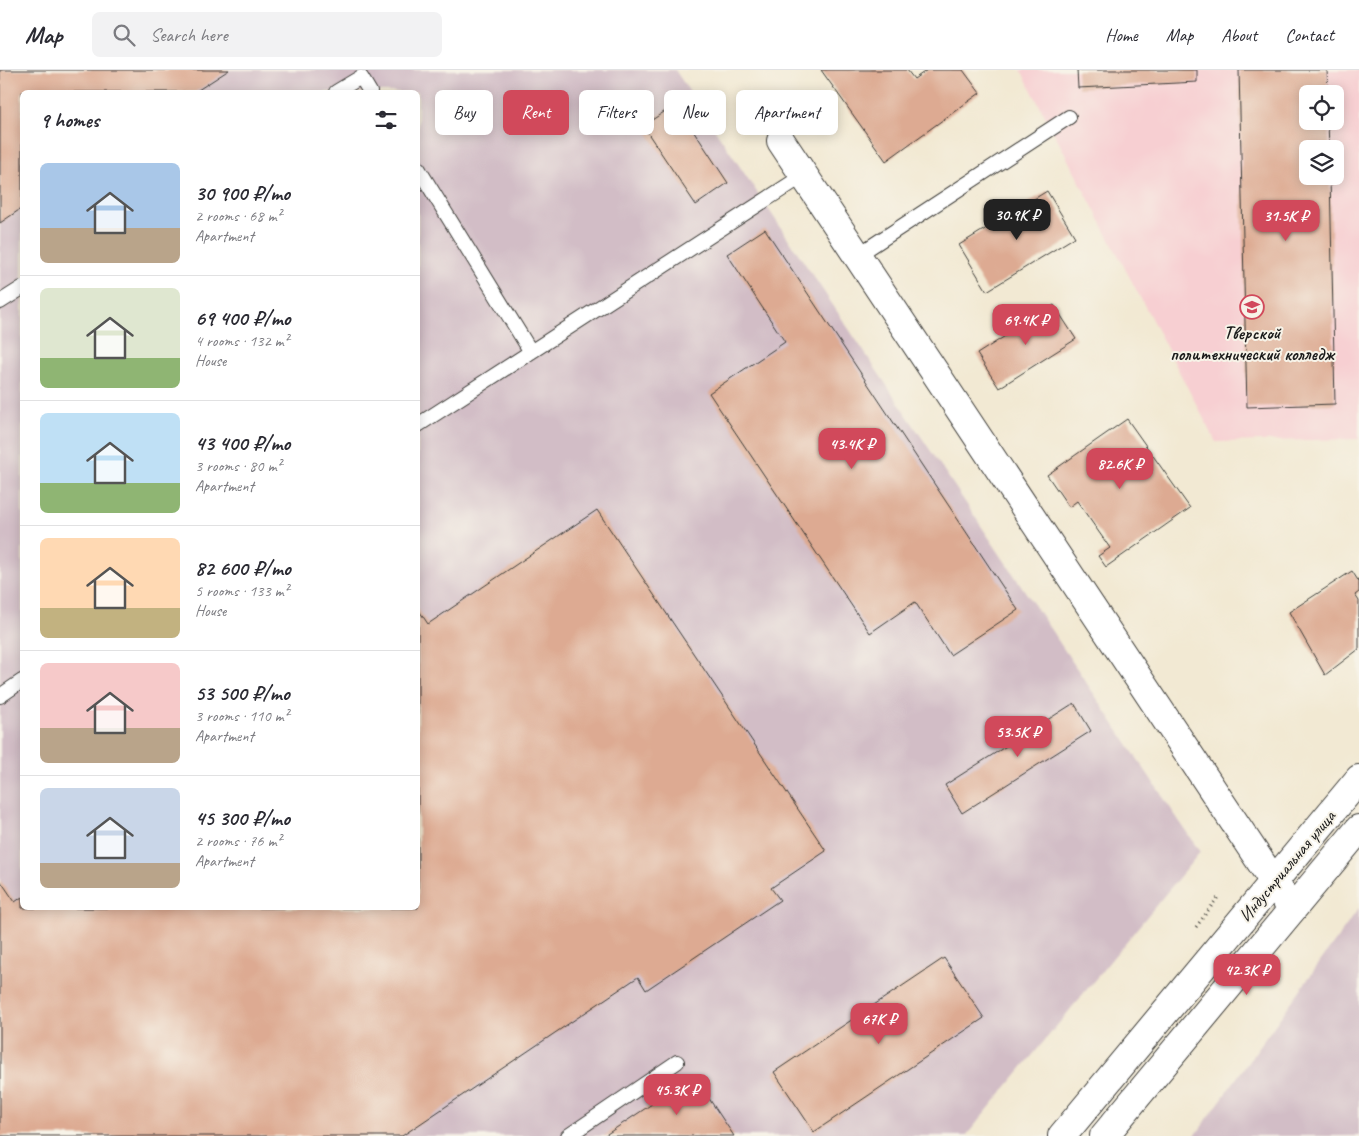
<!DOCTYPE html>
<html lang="en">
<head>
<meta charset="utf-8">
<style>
  body { margin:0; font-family:Caveat,sans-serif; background:#f2f2f3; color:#2b2b33; height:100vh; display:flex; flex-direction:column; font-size:19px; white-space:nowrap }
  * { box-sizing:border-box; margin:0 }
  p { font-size:16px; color:#7c7c81 }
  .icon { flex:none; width:28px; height:28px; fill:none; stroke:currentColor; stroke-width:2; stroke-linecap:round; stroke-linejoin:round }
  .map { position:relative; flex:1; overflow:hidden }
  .panel { position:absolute; left:20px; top:20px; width:400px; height:820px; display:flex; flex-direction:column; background:#fff; border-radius:8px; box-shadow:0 2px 12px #0003 }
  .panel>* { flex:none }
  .top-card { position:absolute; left:435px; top:20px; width:475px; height:45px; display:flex; gap:10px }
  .tools { position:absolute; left:1299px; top:15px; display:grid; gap:10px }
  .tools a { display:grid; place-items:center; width:45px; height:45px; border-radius:8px; background:#fff; box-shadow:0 2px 12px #0003; font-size:25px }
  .price { position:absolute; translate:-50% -42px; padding:0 11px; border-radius:10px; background:#d1495b; color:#fff; font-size:16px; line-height:32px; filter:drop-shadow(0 1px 2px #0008) }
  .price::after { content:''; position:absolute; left:50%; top:30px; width:15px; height:11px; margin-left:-8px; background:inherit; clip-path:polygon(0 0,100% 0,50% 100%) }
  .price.selected { background:#222; color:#fff }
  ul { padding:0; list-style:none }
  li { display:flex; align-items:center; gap:15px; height:125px; padding:0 20px }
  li+li { border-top:1px solid #e1e1e2 }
  li span { display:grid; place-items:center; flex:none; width:140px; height:100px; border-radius:8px; color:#555 }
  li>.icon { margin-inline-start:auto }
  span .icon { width:60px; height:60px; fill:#fffc; stroke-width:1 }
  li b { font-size:21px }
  h2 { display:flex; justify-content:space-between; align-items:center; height:60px; padding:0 20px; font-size:21px }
  .tag { padding:0 18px; border-radius:8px; background:#fff; box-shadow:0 2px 12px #0003; font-size:18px; line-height:45px }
  .tag.selected { background:#d1495b; color:#fff }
  header { display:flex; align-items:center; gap:30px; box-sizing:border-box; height:70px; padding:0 25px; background:#fff; border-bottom:1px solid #e1e1e2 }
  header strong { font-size:24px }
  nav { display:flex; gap:28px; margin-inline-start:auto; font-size:18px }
  .search { width:350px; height:45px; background:#f2f2f3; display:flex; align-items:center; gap:12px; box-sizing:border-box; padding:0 18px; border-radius:8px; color:#7c7c81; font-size:19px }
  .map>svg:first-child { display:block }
</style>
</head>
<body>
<header>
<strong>Map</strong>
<div class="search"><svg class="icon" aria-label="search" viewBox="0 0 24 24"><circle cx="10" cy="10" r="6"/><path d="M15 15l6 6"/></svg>Search here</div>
<nav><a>Home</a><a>Map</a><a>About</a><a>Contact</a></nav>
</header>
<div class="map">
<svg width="1359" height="1066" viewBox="0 0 1359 1066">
  <rect width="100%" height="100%" fill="#f7f3e8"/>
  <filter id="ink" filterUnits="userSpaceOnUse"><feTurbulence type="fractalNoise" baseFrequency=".02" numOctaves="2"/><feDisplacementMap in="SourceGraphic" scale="10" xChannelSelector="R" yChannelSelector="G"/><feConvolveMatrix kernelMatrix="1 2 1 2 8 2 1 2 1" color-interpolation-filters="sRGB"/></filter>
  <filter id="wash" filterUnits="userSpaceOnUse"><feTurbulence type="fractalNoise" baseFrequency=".0096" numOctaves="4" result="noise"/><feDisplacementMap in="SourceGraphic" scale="20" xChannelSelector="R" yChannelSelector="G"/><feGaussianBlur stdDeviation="1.12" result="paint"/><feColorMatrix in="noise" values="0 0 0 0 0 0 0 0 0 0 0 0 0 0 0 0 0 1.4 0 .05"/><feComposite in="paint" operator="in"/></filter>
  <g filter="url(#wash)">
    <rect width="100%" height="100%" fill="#f2e9d3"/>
    <path fill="#f7cfd2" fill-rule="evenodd" d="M1021 0H1359V369L1216 372ZM1308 24H1335V51H1308ZM1308 79H1335V106H1308Z"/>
    <path fill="#d2bdc6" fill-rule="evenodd" d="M0 0H675L1200 782 966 1066H0ZM22 22H418V838H22Z
      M1359 838V1066H1195Z"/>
    <g id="blocks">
      <path fill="#ddaa92" d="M0 0H229L195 22H22V138L0 153Z
        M821 0H907L914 9 927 0H963L980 23 886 91Z
        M1077 0H1197V12L1078 18Z
        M1239 0H1327L1328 24H1308V51H1328L1329 79H1308V106H1330L1335 334 1247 337Z
        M676 34 728 113 696 135 643 56Z
        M1047 121 1075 167 987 221 959 175Z
        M765 159 1018 540 950 585 915 532 870 563 709 323 785 272 727 184Z
        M1054 235 1076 269 999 318 977 284Z
        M1127 349 1190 438 1106 497 1098 486 1110 478 1077 431 1069 437 1047 405Z
        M597 440 826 781 771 818 780 830 646 920 638 907 402 1066H0V810L15 832 22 827V838H418V539L428 554Z
        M1352 501 1359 512V522L1355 525 1359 531V579L1325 605 1289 542Z
        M1074 633 1091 661 962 743 945 715Z
        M944 888 984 948 814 1062 774 1002Z
        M694 1006 734 1066H604Z"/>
    </g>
  </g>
  <g filter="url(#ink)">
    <use href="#blocks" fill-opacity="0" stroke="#3c3b37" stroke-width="1"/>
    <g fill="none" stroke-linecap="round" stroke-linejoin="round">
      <g stroke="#3c3b37" stroke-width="16">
        <path id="service" d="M336 22 361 7 370 22
          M418 98 531 282
          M858 185 1069 47
          M0 232 22 218
          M418 355 804 105
          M0 626 22 611
          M568 1066 677 992"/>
      </g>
      <g stroke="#3c3b37" stroke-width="30">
        <path id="minor" d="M781 71 1292 839"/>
      </g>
      <g stroke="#3c3b37" stroke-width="30">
        <path id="tertiary" d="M1062 1066 1359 709
          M1104 1066 1359 759"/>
      </g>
      <path stroke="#3c3b37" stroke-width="3" stroke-dasharray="1 4" stroke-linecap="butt" d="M1196 857 1219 826"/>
      <use href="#service" stroke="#fff" stroke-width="14"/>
      <use href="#minor" stroke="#fff" stroke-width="28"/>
      <use href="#tertiary" stroke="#fff" stroke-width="28"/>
    </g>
  </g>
  <defs>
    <g id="university-ring" transform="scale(1.25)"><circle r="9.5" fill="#f7f3e8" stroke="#d1495b" stroke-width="1.5"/><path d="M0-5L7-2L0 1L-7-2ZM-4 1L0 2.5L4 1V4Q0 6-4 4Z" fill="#d1495b"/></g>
  </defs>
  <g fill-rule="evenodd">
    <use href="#university-ring" x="1252" y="237"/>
  </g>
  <g text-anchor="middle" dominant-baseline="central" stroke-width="4" stroke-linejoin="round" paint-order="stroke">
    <g font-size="18" font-weight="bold" fill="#1c1c1c" stroke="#f7f3e8">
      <text x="1252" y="263">Тверской<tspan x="1252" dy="21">политехнический колледж</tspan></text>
    </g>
    <g font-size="18" fill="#1c1c1c" stroke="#f7f3e8">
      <text transform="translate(1287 796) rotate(-50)">Индустриальная улица</text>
    </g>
  </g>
</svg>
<div class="tools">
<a><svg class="icon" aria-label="locate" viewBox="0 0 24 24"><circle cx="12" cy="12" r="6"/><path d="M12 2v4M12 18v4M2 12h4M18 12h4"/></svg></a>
<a><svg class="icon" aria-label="layers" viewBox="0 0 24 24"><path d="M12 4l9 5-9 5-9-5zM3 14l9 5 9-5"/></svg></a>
</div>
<b class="price selected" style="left:1017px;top:171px">30.9K ₽</b>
<b class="price" style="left:1286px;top:172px">31.5K ₽</b>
<b class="price" style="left:1026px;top:276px">69.4K ₽</b>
<b class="price" style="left:852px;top:400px">43.4K ₽</b>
<b class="price" style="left:1120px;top:420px">82.6K ₽</b>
<b class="price" style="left:1018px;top:688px">53.5K ₽</b>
<b class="price" style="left:1247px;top:926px">42.3K ₽</b>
<b class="price" style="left:879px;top:975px">67K ₽</b>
<b class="price" style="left:677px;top:1046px">45.3K ₽</b>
<div class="top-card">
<a class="tag">Buy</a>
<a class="tag selected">Rent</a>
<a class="tag">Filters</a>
<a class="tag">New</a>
<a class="tag">Apartment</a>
</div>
<section class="panel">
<h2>9 homes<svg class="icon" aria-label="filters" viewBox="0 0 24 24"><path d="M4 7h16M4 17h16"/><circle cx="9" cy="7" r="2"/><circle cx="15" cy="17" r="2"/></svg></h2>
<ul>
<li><span style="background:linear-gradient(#a9c7e8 65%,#b9a48a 0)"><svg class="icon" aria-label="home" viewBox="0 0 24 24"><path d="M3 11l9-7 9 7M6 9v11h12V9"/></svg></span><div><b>30 900 ₽/mo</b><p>2 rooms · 68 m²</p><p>Apartment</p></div></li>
<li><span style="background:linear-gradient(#dfe7d0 70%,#8fb573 0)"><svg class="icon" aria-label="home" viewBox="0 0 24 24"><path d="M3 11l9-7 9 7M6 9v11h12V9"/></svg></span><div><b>69 400 ₽/mo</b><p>4 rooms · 132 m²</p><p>House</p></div></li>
<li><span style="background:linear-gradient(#bfe0f5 70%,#8fb573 0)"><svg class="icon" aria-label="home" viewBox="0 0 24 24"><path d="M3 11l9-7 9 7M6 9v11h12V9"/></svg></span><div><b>43 400 ₽/mo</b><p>3 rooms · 80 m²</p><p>Apartment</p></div></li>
<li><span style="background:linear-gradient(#ffd9b3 70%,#c2b280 0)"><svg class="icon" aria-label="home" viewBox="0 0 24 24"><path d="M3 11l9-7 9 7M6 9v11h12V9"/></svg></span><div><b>82 600 ₽/mo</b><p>5 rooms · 133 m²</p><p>House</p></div></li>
<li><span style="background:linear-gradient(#f6c9c9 65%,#b9a48a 0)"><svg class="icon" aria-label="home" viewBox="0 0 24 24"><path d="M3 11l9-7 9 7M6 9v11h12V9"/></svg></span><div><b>53 500 ₽/mo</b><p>3 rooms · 110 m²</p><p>Apartment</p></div></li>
<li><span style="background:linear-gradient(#c9d6e8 75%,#b9a48a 0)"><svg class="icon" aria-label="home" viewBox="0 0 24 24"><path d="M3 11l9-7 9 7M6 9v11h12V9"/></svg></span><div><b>45 300 ₽/mo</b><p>2 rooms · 76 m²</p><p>Apartment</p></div></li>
</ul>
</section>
</div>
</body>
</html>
